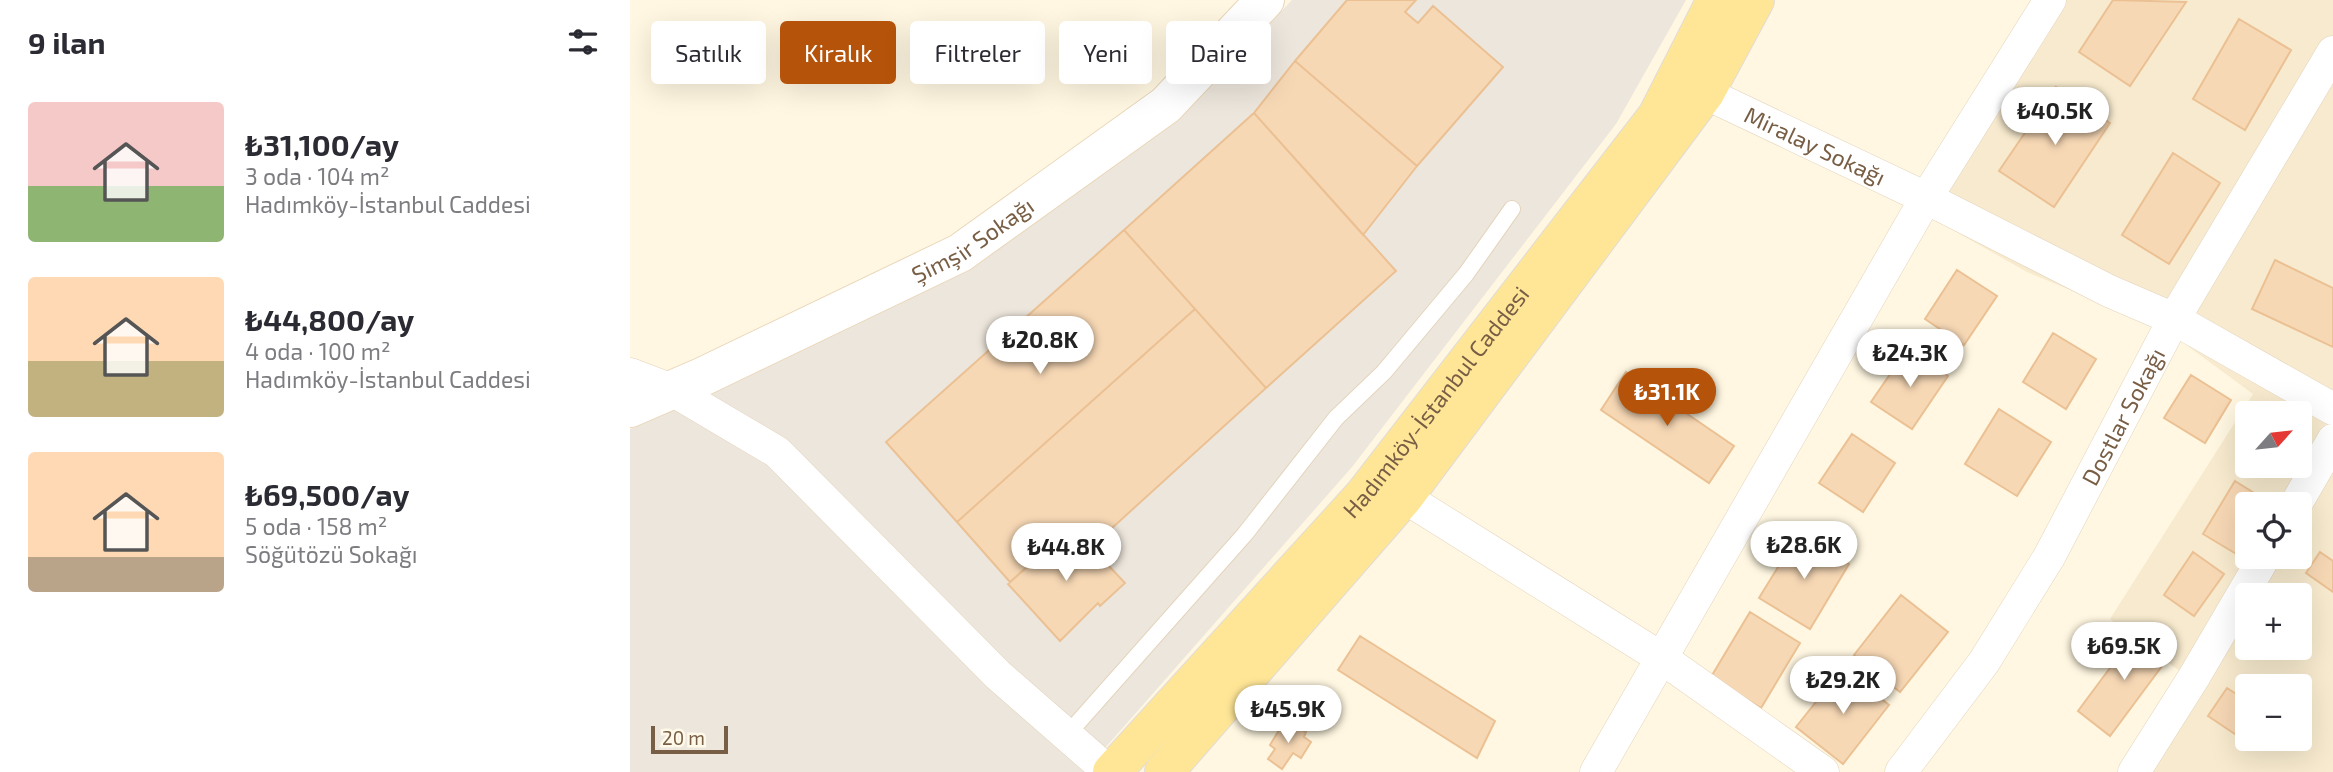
<!DOCTYPE html>
<html lang="tr">
<head>
<meta charset="utf-8">
<style>
  body { margin:0; font-family:"Exo 2",sans-serif; background:#f2f2f3; color:#2b2b33; height:100vh; display:flex; flex-direction:column; font-size:26px; white-space:nowrap }
  * { box-sizing:border-box; margin:0 }
  p { font-size:23px; color:#7c7c81 }
  .icon { flex:none; width:38px; height:38px; fill:none; stroke:currentColor; stroke-width:2; stroke-linecap:round; stroke-linejoin:round }
  .map { position:relative; flex:1; overflow:hidden }
  .details { display:flex; flex-direction:column; background:#fff; width:630px }
  .details>* { flex:none }
  .hud { position:absolute; left:21px; top:21px; width:665px; height:63px; display:flex; gap:14px }
  .needle { width:46px; rotate:63deg }
  .fabs { position:absolute; left:1605px; top:401px; display:grid; gap:14px }
  .fabs a { display:grid; place-items:center; width:77px; height:77px; border-radius:7px; background:#fff; box-shadow:0 7px 28px #0002; font-size:35px }
  .scale { position:absolute; left:21px; bottom:18px; width:77px; box-sizing:border-box; padding-left:7px; border:4px solid #785e45; border-top:0; font-size:19px; line-height:24px; white-space:nowrap; color:#785e45; -webkit-text-stroke:5px #fff9e9; paint-order:stroke }
  .price { position:absolute; translate:-50% -60px; padding:0 16px; border-radius:24px; background:#fff; color:#222; font-size:23px; line-height:46px; filter:drop-shadow(0 2px 4px #0008) }
  .price::after { content:''; position:absolute; left:50%; top:42px; width:21px; height:16px; margin-left:-10px; background:inherit; clip-path:polygon(0 0,100% 0,50% 100%) }
  .price.on { background:#b45309; color:#fff }
  ul { padding:0; list-style:none }
  li { display:flex; align-items:center; gap:21px; height:175px; padding:0 28px }
  li span { display:grid; place-items:center; flex:none; width:196px; height:140px; border-radius:7px; color:#555 }
  li>.icon { margin-inline-start:auto }
  span .icon { width:84px; height:84px; fill:#fffc; stroke-width:1 }
  li b { font-size:30px }
  h2 { display:flex; justify-content:space-between; align-items:center; height:84px; padding:0 28px; font-size:30px }
  .pill { padding:0 24px; border-radius:7px; background:#fff; box-shadow:0 7px 28px #0002; font-size:24px; line-height:63px }
  .pill.on { background:#b45309; color:#fff }
  main { display:flex; flex:1; min-height:0 }
  .map>svg:first-child { display:block }
</style>
</head>
<body>
<main>
<section class="details">
<h2>9 ilan<svg class="icon" aria-label="filters" viewBox="0 0 24 24"><path d="M4 7h16M4 17h16"/><circle cx="9" cy="7" r="2"/><circle cx="15" cy="17" r="2"/></svg></h2>
<ul>
<li><span style="background:linear-gradient(#f6c9c9 60%,#8fb573 0)"><svg class="icon" aria-label="home" viewBox="0 0 24 24"><path d="M3 11l9-7 9 7M6 9v11h12V9"/></svg></span><div><b>₺31,100/ay</b><p>3 oda · 104 m²</p><p>Hadımköy-İstanbul Caddesi</p></div></li>
<li><span style="background:linear-gradient(#ffd9b3 60%,#c2b280 0)"><svg class="icon" aria-label="home" viewBox="0 0 24 24"><path d="M3 11l9-7 9 7M6 9v11h12V9"/></svg></span><div><b>₺44,800/ay</b><p>4 oda · 100 m²</p><p>Hadımköy-İstanbul Caddesi</p></div></li>
<li><span style="background:linear-gradient(#ffd9b3 75%,#b9a48a 0)"><svg class="icon" aria-label="home" viewBox="0 0 24 24"><path d="M3 11l9-7 9 7M6 9v11h12V9"/></svg></span><div><b>₺69,500/ay</b><p>5 oda · 158 m²</p><p>Söğütözü Sokağı</p></div></li>
</ul>
</section>
<div class="map">
<svg width="1703" height="772" viewBox="0 0 1703 772">
  <rect width="100%" height="100%" fill="#fff7e1"/>
  <path fill="#f7eace" fill-rule="evenodd" d="M1417 0H1703V772H1508L1559 678 1480 619 1623 394 1536 330 1397 272 1330 234 1296 198ZM1617 413H1670V466H1617ZM1617 504H1670V556H1617ZM1617 595H1670V648H1617ZM1617 686H1670V738H1617Z"/>
  <path fill="#ede6dc" d="M662 0H1056L986 124 722 467 454 772H0V429L82 394 340 270 549 120Z"/>
  <path fill="#f7d8b5" stroke="#ebc194" stroke-width="2" d="M717 0H786L775 12 788 23 803 6 873 67 787 166 665 61Z
    M1483 0 1556 2 1500 86 1449 52Z
    M1609 19 1661 50 1615 130 1563 99Z
    M665 61 787 166 733 235 624 113Z
    M1426 87 1480 123 1424 207 1369 171Z
    M624 113 766 271 636 388 494 230Z
    M1543 153 1590 183 1539 264 1492 235Z
    M494 230 565 309 327 522 256 442Z
    M1645 260 1703 288V347L1622 309Z
    M1327 270 1367 296 1334 345 1295 319Z
    M565 309 636 388 460 548 442 527 380 582 327 522Z
    M1423 333 1466 359 1436 409 1393 382Z
    M1278 348 1318 376 1282 429 1241 402Z
    M996 372 1104 446 1079 483 971 410Z
    M1561 375 1601 400 1575 443 1534 418Z
    M1369 409 1421 442 1387 496 1335 464Z
    M1222 434 1265 463 1233 512 1189 483Z
    M1605 481 1640 503 1617 504V541L1608 555 1573 534Z
    M442 527 495 583 470 606 468 603 430 641 378 584Z
    M1169 533 1219 564 1180 629 1129 598Z
    M1563 552 1594 574 1564 616 1534 595Z
    M1690 552 1703 561V592L1676 573Z
    M1271 595 1318 632 1270 692 1224 655Z
    M1120 612 1170 643 1131 708 1081 677Z
    M1509 629 1541 654 1480 736 1448 711Z
    M730 636 865 721 847 758 708 670Z
    M1213 668 1259 705 1213 764 1166 727Z
    M1597 688 1617 701V738H1632L1626 748 1578 716Z
    M661 724 676 732 674 737 681 742 671 758 663 753 652 769 638 759 645 749 640 745 651 727 657 731Z"/>
  <g fill="none" stroke-linecap="round" stroke-linejoin="round">
    <g stroke="#e4d4bc" stroke-width="18">
      <path id="lane" d="M436 736 615 534 706 418 754 372 836 274 882 209"/>
    </g>
    <g stroke="#e4d4bc" stroke-width="33">
      <g id="street">
        <path id="s1" d="M1075 93 1296 198 1479 291 1544 319 1703 409"/>
        <path d="M0 374 42 390 147 452 368 675 479 772"/>
        <path d="M774 497 1033 659 1193 772"/>
        <path d="M1666 504 1703 440"/>
        <path d="M966 772 1296 198 1420 0"/>
        <path id="s2" d="M1271 772 1354 662 1419 557 1544 319 1703 52"/>
        <path d="M1504 772 1564 677 1635 556"/>
      </g>
    </g>
    <g stroke="#e9d6b9" stroke-width="40">
      <g id="secondary">
        <path id="s3" d="M0 408 74 376 330 253 536 105 635 0"/>
      </g>
    </g>
    <g stroke="#e1dcd6" stroke-width="40">
      <g id="primary">
        <path id="s4" d="M482 772 734 495 1027 116 1086 0"/>
        <path d="M534 772 774 497 1075 93 1125 0"/>
      </g>
    </g>
    <use href="#lane" stroke="#fff" stroke-width="16"/>
    <use href="#street" stroke="#fff" stroke-width="32"/>
    <use href="#secondary" stroke="#fff" stroke-width="38"/>
    <use href="#primary" stroke="#ffe697" stroke-width="38"/>
  </g>
  <g text-anchor="middle" dominant-baseline="central" stroke-width="7" stroke-linejoin="round" paint-order="stroke">
    <g font-size="23" fill="#785e45" stroke="#fff9e9">
      <text stroke="none"><textPath href="#s1" startOffset="122">Miralay Sokağı</textPath></text>
      <text stroke="none"><textPath href="#s3" startOffset="382">Şimşir Sokağı</textPath></text>
      <text stroke="none"><textPath href="#s4" startOffset="492">Hadımköy-İstanbul Caddesi</textPath></text>
      <text stroke="none"><textPath href="#s2" startOffset="420">Dostlar Sokağı</textPath></text>
    </g>
  </g>
</svg>
<div class="fabs">
<a><svg class="needle" viewBox="-14 -14 28 28"><path d="M0-13l5 13h-10z" fill="#e53935"/><path d="M0 13l5-13h-10z" fill="#7c7c81"/></svg></a>
<a><svg class="icon" aria-label="locate" viewBox="0 0 24 24"><circle cx="12" cy="12" r="6"/><path d="M12 2v4M12 18v4M2 12h4M18 12h4"/></svg></a>
<a>+</a>
<a>−</a>
</div>
<div class="scale">20 m</div>
<b class="price" style="left:1425px;top:147px">₺40.5K</b>
<b class="price" style="left:410px;top:376px">₺20.8K</b>
<b class="price" style="left:1280px;top:389px">₺24.3K</b>
<b class="price on" style="left:1037px;top:428px">₺31.1K</b>
<b class="price" style="left:1174px;top:581px">₺28.6K</b>
<b class="price" style="left:436px;top:583px">₺44.8K</b>
<b class="price" style="left:1494px;top:682px">₺69.5K</b>
<b class="price" style="left:1213px;top:716px">₺29.2K</b>
<b class="price" style="left:658px;top:745px">₺45.9K</b>
<div class="hud">
<a class="pill">Satılık</a>
<a class="pill on">Kiralık</a>
<a class="pill">Filtreler</a>
<a class="pill">Yeni</a>
<a class="pill">Daire</a>
</div>
</div>
</main>
</body>
</html>
